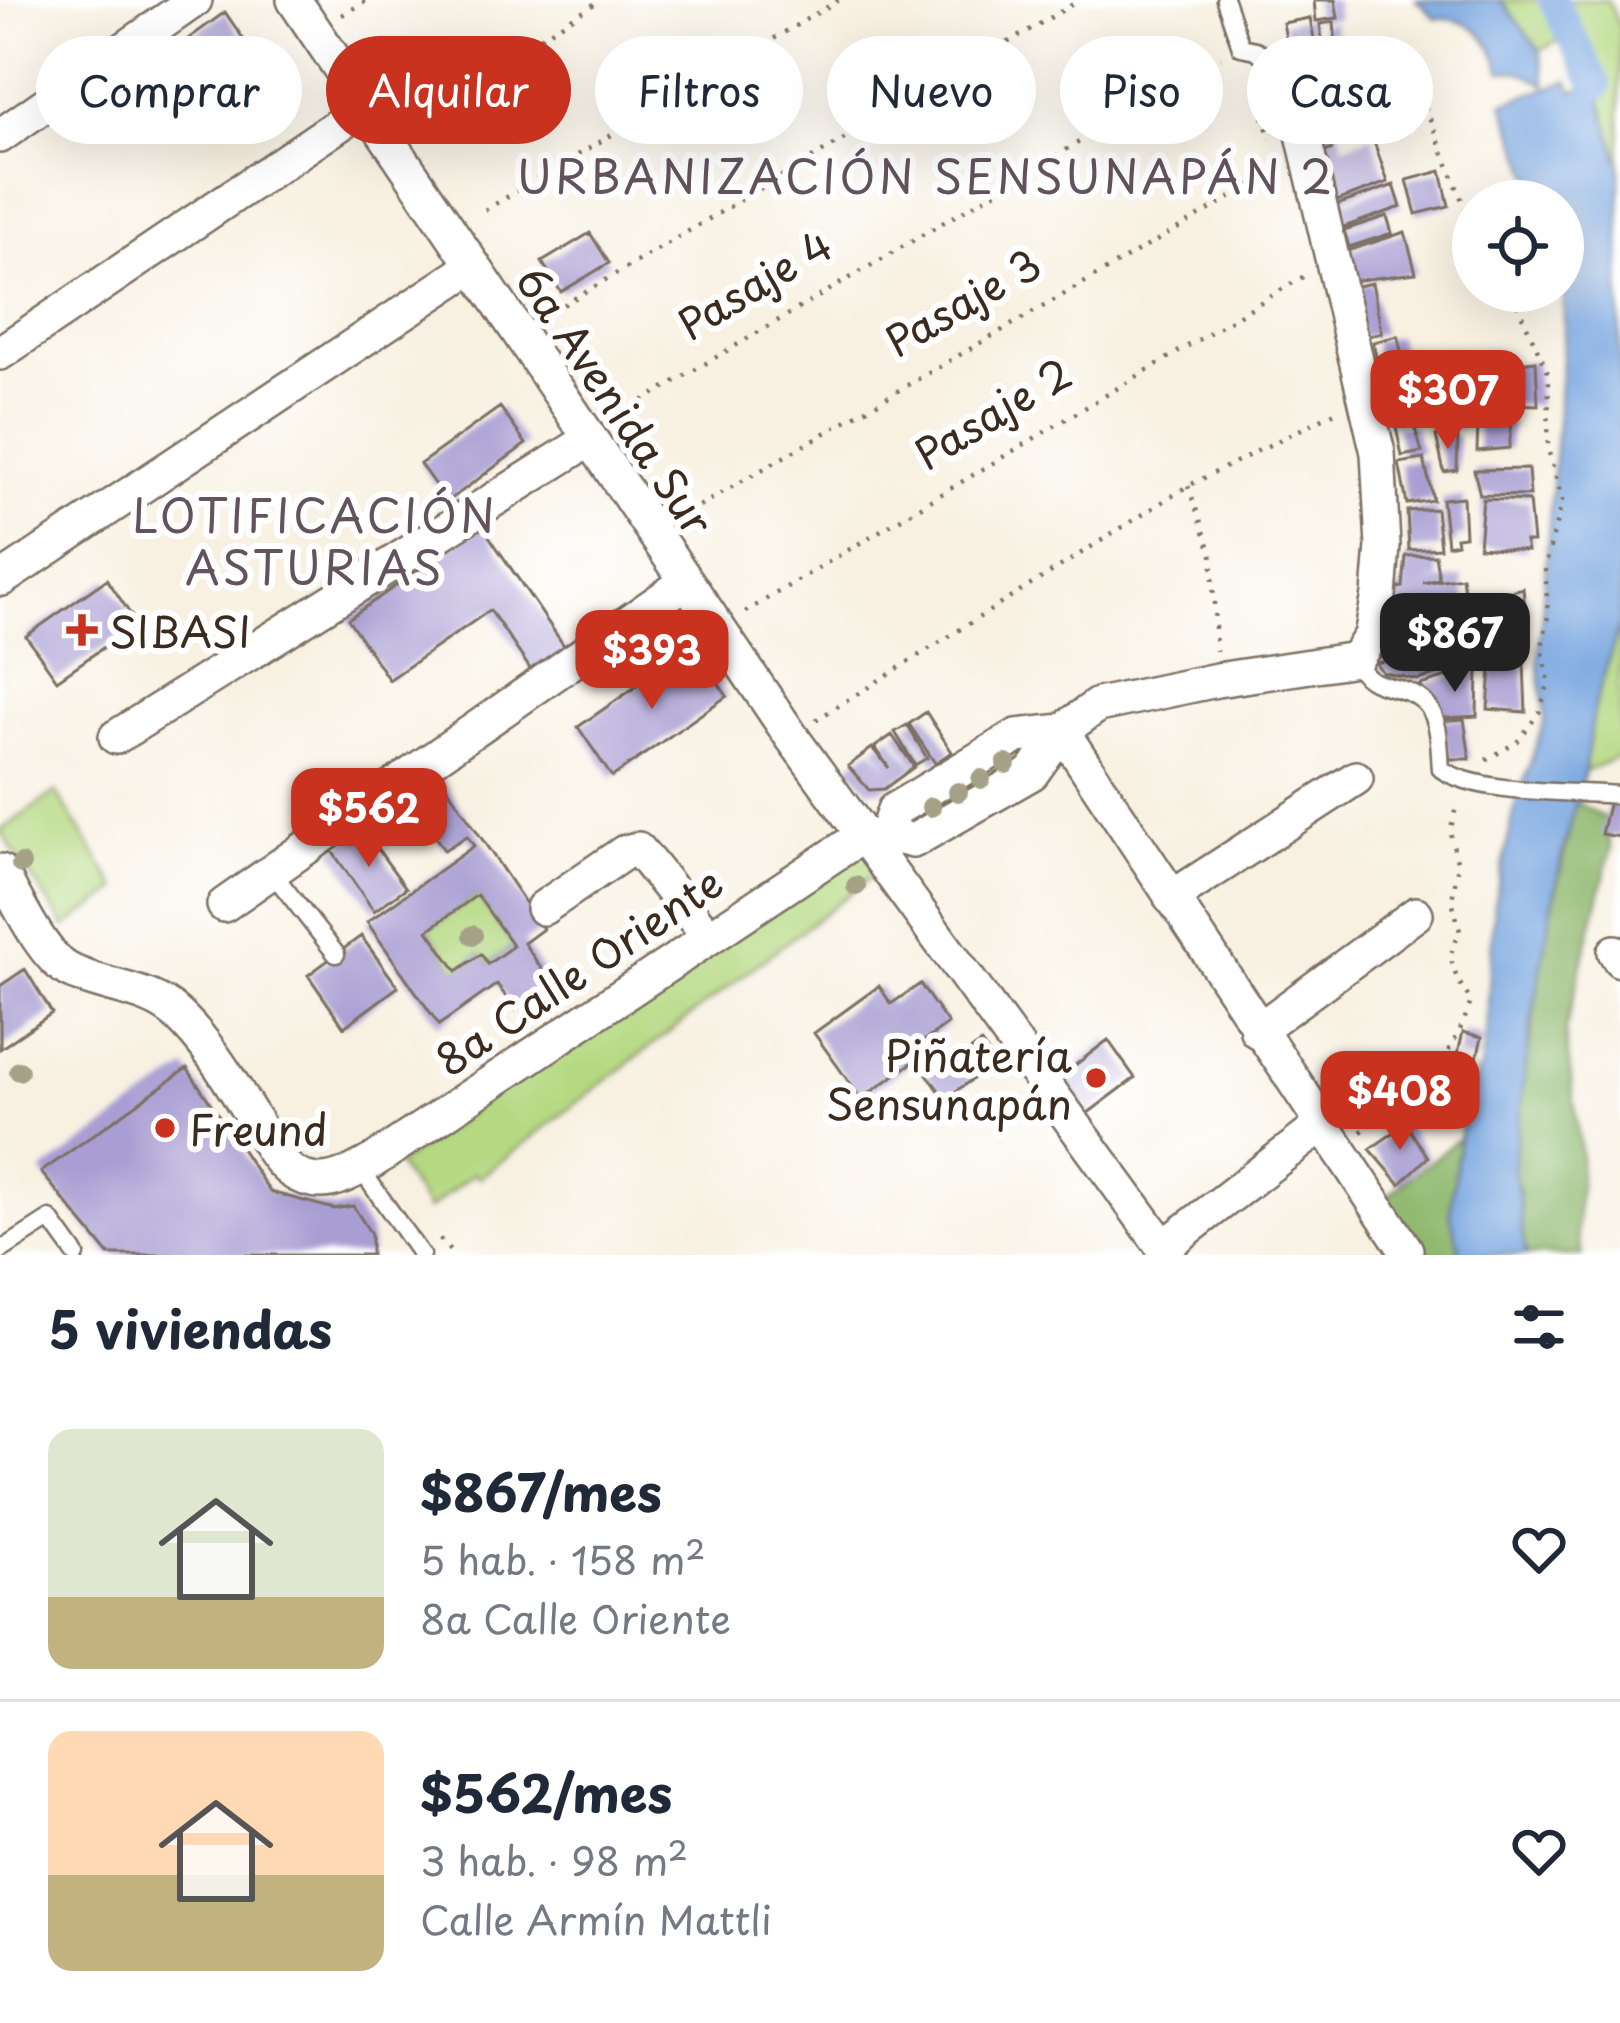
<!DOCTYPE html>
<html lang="es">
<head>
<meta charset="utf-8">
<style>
  body { margin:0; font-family:"Playpen Sans",sans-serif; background:#f6f6f7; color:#1f2937; height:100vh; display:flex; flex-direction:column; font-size:45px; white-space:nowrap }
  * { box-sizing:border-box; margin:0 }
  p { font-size:39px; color:#747a83 }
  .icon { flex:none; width:66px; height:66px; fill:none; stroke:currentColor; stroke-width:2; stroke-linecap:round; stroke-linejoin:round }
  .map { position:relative; height:1255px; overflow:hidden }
  .sheet { display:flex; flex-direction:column; background:#fff; flex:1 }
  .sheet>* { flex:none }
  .banner { position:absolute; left:36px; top:36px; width:1548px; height:108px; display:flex; gap:24px }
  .tools { position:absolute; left:1452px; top:180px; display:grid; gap:24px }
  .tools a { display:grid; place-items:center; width:132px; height:132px; border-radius:50%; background:#fff; box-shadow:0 12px 48px #0002; font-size:60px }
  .price { position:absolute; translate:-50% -102px; padding:0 27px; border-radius:24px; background:#c8321e; color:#fff; font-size:39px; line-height:78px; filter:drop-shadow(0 3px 6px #0008) }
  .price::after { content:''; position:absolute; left:50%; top:72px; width:36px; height:27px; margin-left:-18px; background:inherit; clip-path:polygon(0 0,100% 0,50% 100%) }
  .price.current { background:#222; color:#fff }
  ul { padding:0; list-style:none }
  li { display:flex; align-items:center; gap:36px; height:300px; padding:0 48px }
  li+li { border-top:3px solid #e0e1e3 }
  li span { display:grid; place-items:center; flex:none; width:336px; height:240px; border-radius:24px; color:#555 }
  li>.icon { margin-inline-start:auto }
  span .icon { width:144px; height:144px; fill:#fffc; stroke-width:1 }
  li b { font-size:51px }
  h2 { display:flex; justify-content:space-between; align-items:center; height:144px; padding:0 48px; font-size:51px }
  .tag { padding:0 42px; border-radius:54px; background:#fff; box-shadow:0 12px 48px #0002; font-size:42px; line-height:108px }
  .tag.current { background:#c8321e; color:#fff }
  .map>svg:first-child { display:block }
</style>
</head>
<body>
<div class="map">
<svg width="1620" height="1255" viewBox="0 0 1620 1255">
  <rect width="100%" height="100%" fill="#fff"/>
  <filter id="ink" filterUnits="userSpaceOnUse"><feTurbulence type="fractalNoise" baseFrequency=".00833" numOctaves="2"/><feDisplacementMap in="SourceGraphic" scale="24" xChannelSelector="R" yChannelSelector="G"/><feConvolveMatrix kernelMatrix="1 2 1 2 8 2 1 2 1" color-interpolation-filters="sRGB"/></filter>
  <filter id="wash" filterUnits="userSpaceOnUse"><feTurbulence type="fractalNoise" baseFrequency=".004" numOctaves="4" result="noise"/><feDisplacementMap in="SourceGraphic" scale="48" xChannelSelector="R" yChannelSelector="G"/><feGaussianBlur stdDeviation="2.7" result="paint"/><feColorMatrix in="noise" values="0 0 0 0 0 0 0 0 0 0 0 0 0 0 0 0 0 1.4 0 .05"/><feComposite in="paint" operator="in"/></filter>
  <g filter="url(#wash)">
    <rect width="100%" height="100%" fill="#f8f1e2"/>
    <path fill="#b5d982" stroke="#788250" stroke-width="3" d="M1501 0H1548L1567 36 1540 51Z
      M1553 0H1608L1620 28V165L1597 86Z
      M1620 623V756L1584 772 1595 705Z
      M1016 747 1035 753 920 824 912 822 909 817Z
      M56 792 118 890 65 927 0 831Z
      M861 840 879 871 479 1178 474 1173 428 1210 397 1165 618 1004Z
      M477 895 513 946 488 964 481 954 457 971 428 930Z"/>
    <path fill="#90b970" stroke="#667247" stroke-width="3" d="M1576 802 1605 819 1611 849 1565 1031 1581 1156 1577 1231 1582 1255H1527L1521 1237 1519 1189 1513 1172 1518 1122 1545 940Z
      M1459 1138 1450 1213 1461 1255H1420L1386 1197Z"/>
    <path fill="#76a4df" stroke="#58677e" stroke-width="3" d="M1416 0H1501L1540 51 1546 85 1521 72 1501 71C1493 40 1470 16 1436 19Z
      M1569 81 1572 91 1597 86 1620 165V623L1595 705 1584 772 1561 858 1530 1031 1513 1171C1523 1199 1518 1227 1527 1255H1461L1450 1213 1464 1098 1481 1068 1486 1037 1494 903 1516 804 1545 719 1538 662 1564 332 1563 201H1541L1503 103Z"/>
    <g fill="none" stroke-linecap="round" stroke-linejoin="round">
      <path stroke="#76a4df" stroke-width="30" d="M1553 0 1597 86"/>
    </g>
    <g id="blocks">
      <path fill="#a99ed3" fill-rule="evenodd" d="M1314 0H1335L1338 18 1316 21Z
        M225 12 244 40 194 77 174 49Z
        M1310 18 1316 49 1289 54 1283 23Z
        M1334 22 1336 47 1323 48 1320 24Z
        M1329 50 1335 75 1315 81 1308 54Z
        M1338 79 1343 99 1318 106 1313 86Z
        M1335 117 1344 146 1372 136 1388 182 1334 202 1318 156 1333 149 1317 154 1307 125Z
        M1441 171 1449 206 1416 214 1407 180Z
        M1394 185 1401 207 1338 229 1331 207Z
        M1387 216 1392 233 1349 247 1344 230Z
        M1405 232 1416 273 1351 281 1347 251Z
        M590 233 609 263 561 292 542 262Z
        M1372 283 1382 333 1362 337 1352 287Z
        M1398 336 1406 379 1382 383 1373 342Z
        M1536 361 1538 405 1511 404 1508 383 1480 384V368Z
        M1455 369 1460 395 1435 403 1436 413 1393 424 1386 387Z
        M1502 390 1506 413 1479 416 1477 391Z
        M500 407 526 444 447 502 420 464Z
        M1463 413 1465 426 1443 430 1440 416Z
        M1478 423H1512L1509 448 1477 451Z
        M1414 425 1422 452 1402 456 1396 427Z
        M1436 436H1458L1457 470 1444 472Z
        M1424 459 1433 500 1407 504 1399 463Z
        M1528 469 1530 496 1480 495 1474 470Z
        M1463 497 1465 536 1456 537 1457 543 1447 545 1442 499Z
        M1483 499 1529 501 1533 542H1525L1527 551 1479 547Z
        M1436 509 1440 548 1409 550 1407 511Z
        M482 526 569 653 535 676 490 610 389 680 348 619Z
        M1435 555 1439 579 1423 583 1462 577 1466 606 1482 601 1486 638 1469 640 1467 611 1403 624 1461 616 1463 643 1370 659 1391 589 1403 587 1406 556Z
        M107 579 137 624 57 680 26 636Z
        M1523 588 1527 631 1495 632 1490 597Z
        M1469 643 1473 665 1417 680 1382 672 1376 663Z
        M693 647 727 696 612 777 578 727Z
        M1524 664 1526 712 1488 709 1491 669Z
        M1478 668 1477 716 1443 718 1420 685Z
        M926 712 952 752 935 763 909 724Z
        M1464 719 1470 759H1450L1441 721Z
        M907 725 927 758 915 765 895 732Z
        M892 735 914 767 884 789 869 790 848 766 872 748 889 768 875 747Z
        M440 777 543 929 524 943 552 984 515 1010 497 984 439 1025 367 922 474 846 467 836 444 850 420 814 407 823 396 806ZM477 895 513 946 488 964 481 954 457 971 428 930Z
        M1609 801 1620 803V837L1601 834Z
        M363 829 406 888 374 911 332 851Z
        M361 936 398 987 344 1027 308 975Z
        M25 969 52 1013 0 1049V986Z
        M920 984 948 1024 920 1044 926 1053 861 1099 814 1033 879 986 891 1004Z
        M1463 1032 1482 1037 1476 1062 1457 1057Z
        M1108 1040 1135 1078 1084 1116 1058 1078Z
        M981 1043 995 1063 945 1099 922 1067 936 1056 945 1069Z
        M187 1068 270 1192 334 1209 353 1206 371 1234V1255H109L41 1172Z
        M1406 1124 1428 1157 1400 1184 1370 1149Z"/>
    </g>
  </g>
  <g filter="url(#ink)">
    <use href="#blocks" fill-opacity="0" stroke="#7d7063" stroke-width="3"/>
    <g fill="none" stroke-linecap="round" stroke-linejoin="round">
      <g stroke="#7d7063" stroke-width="21">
        <path id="service" d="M1225 0 1241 47 1256 50 1275 65
          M1356 659C1366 695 1405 680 1426 704 1441 720 1439 749 1441 769 1479 795 1571 791 1618 795
          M271 871 336 954
          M360 1168 421 1255
          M0 1251 50 1219 76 1255"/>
      </g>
      <g stroke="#7d7063" stroke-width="38">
        <path id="minor" d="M294 0 791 736 1169 1255
          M0 136 195 0
          M0 353 365 107
          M2 579 472 267
          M116 737 589 440
          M893 830 901 838 913 841 1032 773 1062 731 1098 705 1217 680 1356 659 1371 636 1379 595 1383 546 1378 453 1293 92 1275 65
          M893 830 890 822 894 810 1017 736 1062 731 1406 1250
          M0 871C16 898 41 954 67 969 101 988 148 987 177 1014 207 1041 232 1084 253 1118 265 1137 276 1164 297 1175 326 1190 348 1174 373 1161L865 834
          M1171 898 1356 778
          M224 905 686 582
          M543 908 625 852 638 849 709 937
          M1615 952 1620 960
          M1257 1031 1416 914
          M1164 1247 1321 1126"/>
      </g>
      <path stroke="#7d7063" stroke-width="4.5" stroke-dasharray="3 9" stroke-linecap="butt" d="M342 15 368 0
        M1256 93 1270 139
        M1421 96 1473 228
        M407 118 601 0
        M485 210 839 0
        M553 311 1080 0
        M622 413 1221 58
        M1188 486 1212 554 1216 651
        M689 512 1280 169
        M745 612 1306 275
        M816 720 1188 486 1337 411
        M1486 760 1517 742 1539 713 1549 682 1542 647 1548 616 1545 568 1562 500 1548 449 1549 375 1511 291
        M1361 1132C1413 1090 1450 1068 1471 1001L1457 979 1450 956 1460 931 1452 900 1458 865 1450 832 1457 803
        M440 1239 453 1255"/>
      <use href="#service" stroke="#fff" stroke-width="16"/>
      <use href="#minor" stroke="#fff" stroke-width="33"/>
    </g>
    <g fill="#a4a187">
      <circle cx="1006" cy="764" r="10"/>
      <circle cx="981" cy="779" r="10"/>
      <circle cx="958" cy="792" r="10"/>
      <circle cx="931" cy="807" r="10"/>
      <circle cx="21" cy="864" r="10"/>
      <circle cx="856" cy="886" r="10"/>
      <circle cx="473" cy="935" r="10"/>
      <circle cx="19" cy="1071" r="10"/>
    </g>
  </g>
  <g fill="#c8321e" stroke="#fff" stroke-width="4.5">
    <path d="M76 612h12v12h12v12h-12v12h-12v-12h-12v-12h12z"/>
    <circle cx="1096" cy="1078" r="12"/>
    <circle cx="165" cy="1128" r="12"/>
  </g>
  <g text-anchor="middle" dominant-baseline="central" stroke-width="12" stroke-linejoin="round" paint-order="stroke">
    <g font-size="42" fill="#3b2a1e" stroke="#fff">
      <text transform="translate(754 283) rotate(-31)">Pasaje 4</text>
      <text transform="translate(962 301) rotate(-30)">Pasaje 3</text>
      <text transform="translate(616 400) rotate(56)">6a Avenida Sur</text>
      <text transform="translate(992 412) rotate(-31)">Pasaje 2</text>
      <text transform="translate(578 970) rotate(-34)">8a Calle Oriente</text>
    </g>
    <g font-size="42" fill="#3b2a1e" stroke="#fff" text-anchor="start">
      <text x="109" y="630">SIBASI</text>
      <text x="1072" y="1054" text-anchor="end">Piñatería<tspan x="1072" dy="48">Sensunapán</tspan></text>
      <text x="189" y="1128">Freund</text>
    </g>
    <g font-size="45" letter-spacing="3" fill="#62535d" stroke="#fff">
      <text x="926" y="175">URBANIZACIÓN SENSUNAPÁN 2</text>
      <text x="315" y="514">LOTIFICACIÓN<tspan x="315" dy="52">ASTURIAS</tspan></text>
    </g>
  </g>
</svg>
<div class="tools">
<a><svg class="icon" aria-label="locate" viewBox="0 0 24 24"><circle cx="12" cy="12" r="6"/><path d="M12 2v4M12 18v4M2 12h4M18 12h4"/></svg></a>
</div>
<b class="price" style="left:1448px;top:452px">$307</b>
<b class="price current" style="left:1455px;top:695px">$867</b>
<b class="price" style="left:652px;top:712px">$393</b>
<b class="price" style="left:369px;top:870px">$562</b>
<b class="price" style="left:1400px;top:1153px">$408</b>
<div class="banner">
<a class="tag">Comprar</a>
<a class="tag current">Alquilar</a>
<a class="tag">Filtros</a>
<a class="tag">Nuevo</a>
<a class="tag">Piso</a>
<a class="tag">Casa</a>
</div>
</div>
<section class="sheet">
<h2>5 viviendas<svg class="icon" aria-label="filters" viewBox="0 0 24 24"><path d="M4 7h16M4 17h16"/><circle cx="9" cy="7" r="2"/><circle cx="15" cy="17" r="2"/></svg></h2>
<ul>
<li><span style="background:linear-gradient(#dfe7d0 70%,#c2b280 0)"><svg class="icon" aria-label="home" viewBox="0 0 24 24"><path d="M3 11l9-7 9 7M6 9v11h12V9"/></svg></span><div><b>$867/mes</b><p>5 hab. · 158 m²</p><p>8a Calle Oriente</p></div><svg class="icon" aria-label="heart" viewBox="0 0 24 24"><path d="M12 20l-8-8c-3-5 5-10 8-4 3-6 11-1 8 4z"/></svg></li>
<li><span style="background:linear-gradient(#ffd9b3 60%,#c2b280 0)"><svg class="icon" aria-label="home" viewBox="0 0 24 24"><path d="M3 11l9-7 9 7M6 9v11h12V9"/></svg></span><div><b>$562/mes</b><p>3 hab. · 98 m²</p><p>Calle Armín Mattli</p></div><svg class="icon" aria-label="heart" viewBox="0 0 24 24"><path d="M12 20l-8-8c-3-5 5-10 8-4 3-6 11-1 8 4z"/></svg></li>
</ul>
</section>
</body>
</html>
